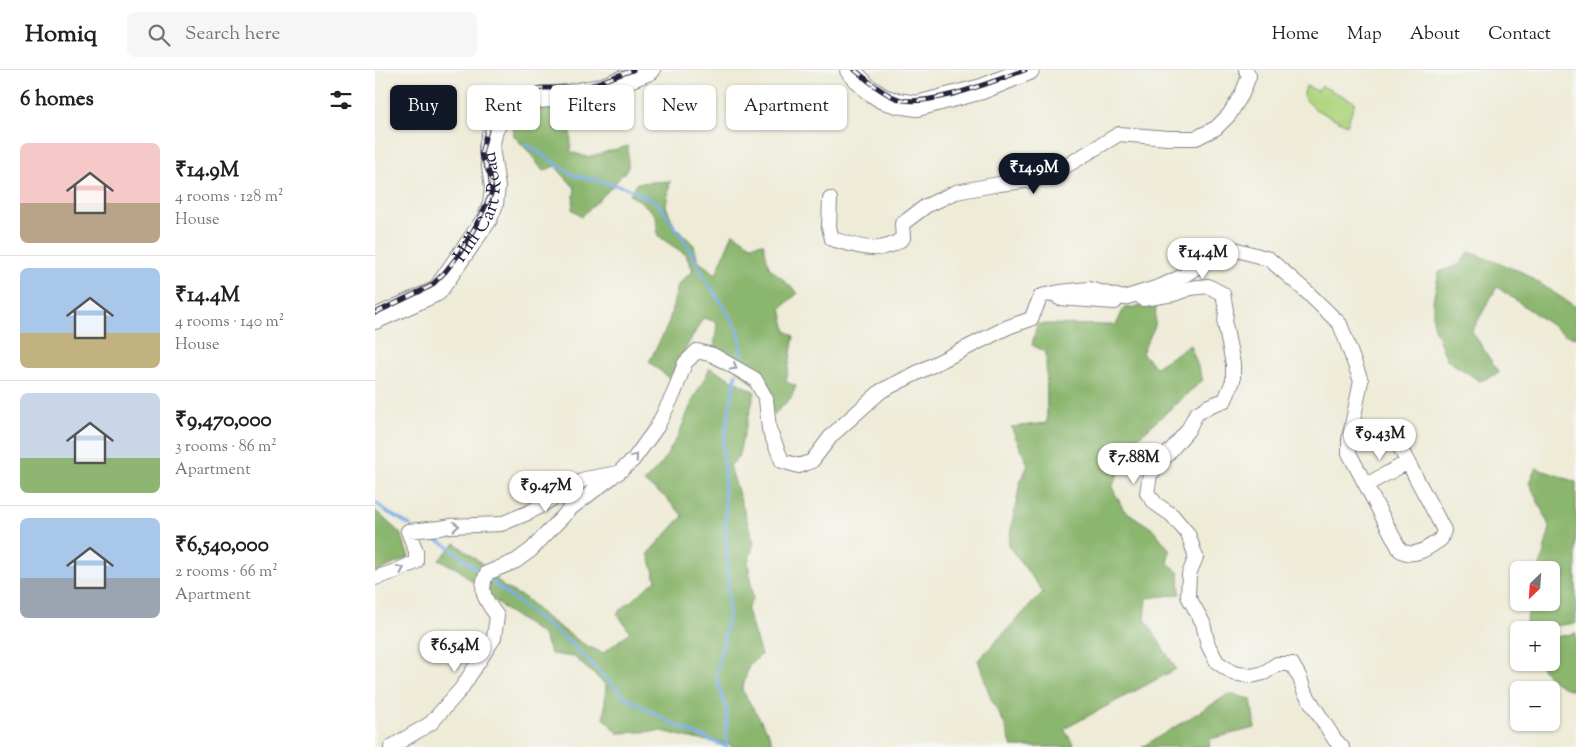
<!DOCTYPE html>
<html lang="en">
<head>
<meta charset="utf-8">
<style>
  body { margin:0; font-family:"Sorts Mill Goudy",serif; background:#f6f6f6; color:#202124; height:100vh; display:flex; flex-direction:column; font-size:19px; white-space:nowrap }
  * { box-sizing:border-box; margin:0 }
  p { font-size:16px; color:#757577 }
  .icon { flex:none; width:28px; height:28px; fill:none; stroke:currentColor; stroke-width:2; stroke-linecap:round; stroke-linejoin:round }
  .map { position:relative; flex:1; overflow:hidden }
  .drawer { display:flex; flex-direction:column; background:#fff; width:375px }
  .drawer>* { flex:none }
  .banner { position:absolute; left:15px; top:15px; width:475px; height:45px; display:flex; gap:10px }
  .needle { width:32px; rotate:205deg }
  .fabs { position:absolute; left:1135px; top:491px; display:grid; gap:10px }
  .fabs a { display:grid; place-items:center; width:50px; height:50px; border-radius:8px; background:#fff; box-shadow:0 1px 4px #0004; font-size:25px }
  .price { position:absolute; translate:-50% -42px; padding:0 11px; border-radius:18px; background:#fff; color:#222; font-size:16px; line-height:32px; filter:drop-shadow(0 1px 2px #0008) }
  .price::after { content:''; position:absolute; left:50%; top:30px; width:15px; height:11px; margin-left:-8px; background:inherit; clip-path:polygon(0 0,100% 0,50% 100%) }
  .price.current { background:#111827; color:#fff }
  ul { padding:0; list-style:none }
  li { display:flex; align-items:center; gap:15px; height:125px; padding:0 20px }
  li+li { border-top:1px solid #e0e0e0 }
  li span { display:grid; place-items:center; flex:none; width:140px; height:100px; border-radius:8px; color:#555 }
  li>.icon { margin-inline-start:auto }
  span .icon { width:60px; height:60px; fill:#fffc; stroke-width:1 }
  li b { font-size:21px }
  h2 { display:flex; justify-content:space-between; align-items:center; height:60px; padding:0 20px; font-size:21px }
  .tag { padding:0 18px; border-radius:8px; background:#fff; box-shadow:0 1px 4px #0004; font-size:18px; line-height:45px }
  .tag.current { background:#111827; color:#fff }
  header { display:flex; align-items:center; gap:30px; box-sizing:border-box; height:70px; padding:0 25px; background:#fff; border-bottom:1px solid #e0e0e0 }
  header strong { font-size:24px }
  nav { display:flex; gap:28px; margin-inline-start:auto; font-size:18px }
  .search { width:350px; height:45px; background:#f6f6f6; display:flex; align-items:center; gap:12px; box-sizing:border-box; padding:0 18px; border-radius:8px; color:#757577; font-size:19px }
  main { display:flex; flex:1; min-height:0 }
  .map>svg:first-child { display:block }
</style>
</head>
<body>
<header>
<strong>Homiq</strong>
<div class="search"><svg class="icon" aria-label="search" viewBox="0 0 24 24"><circle cx="10" cy="10" r="6"/><path d="M15 15l6 6"/></svg>Search here</div>
<nav><a>Home</a><a>Map</a><a>About</a><a>Contact</a></nav>
</header>
<main>
<section class="drawer">
<h2>6 homes<svg class="icon" aria-label="filters" viewBox="0 0 24 24"><path d="M4 7h16M4 17h16"/><circle cx="9" cy="7" r="2"/><circle cx="15" cy="17" r="2"/></svg></h2>
<ul>
<li><span style="background:linear-gradient(#f6c9c9 60%,#b9a48a 0)"><svg class="icon" aria-label="home" viewBox="0 0 24 24"><path d="M3 11l9-7 9 7M6 9v11h12V9"/></svg></span><div><b>₹14.9M</b><p>4 rooms · 128 m²</p><p>House</p></div></li>
<li><span style="background:linear-gradient(#a9c7e8 65%,#c2b280 0)"><svg class="icon" aria-label="home" viewBox="0 0 24 24"><path d="M3 11l9-7 9 7M6 9v11h12V9"/></svg></span><div><b>₹14.4M</b><p>4 rooms · 140 m²</p><p>House</p></div></li>
<li><span style="background:linear-gradient(#c9d6e8 65%,#8fb573 0)"><svg class="icon" aria-label="home" viewBox="0 0 24 24"><path d="M3 11l9-7 9 7M6 9v11h12V9"/></svg></span><div><b>₹9,470,000</b><p>3 rooms · 86 m²</p><p>Apartment</p></div></li>
<li><span style="background:linear-gradient(#a9c7e8 60%,#9aa5b1 0)"><svg class="icon" aria-label="home" viewBox="0 0 24 24"><path d="M3 11l9-7 9 7M6 9v11h12V9"/></svg></span><div><b>₹6,540,000</b><p>2 rooms · 66 m²</p><p>Apartment</p></div></li>
</ul>
</section>
<div class="map">
<svg width="1201" height="677" viewBox="0 0 1201 677">
  <rect width="100%" height="100%" fill="#f6f6f2"/>
  <filter id="ink" filterUnits="userSpaceOnUse"><feTurbulence type="fractalNoise" baseFrequency=".02" numOctaves="2"/><feDisplacementMap in="SourceGraphic" scale="10" xChannelSelector="R" yChannelSelector="G"/><feConvolveMatrix kernelMatrix="1 2 1 2 8 2 1 2 1" color-interpolation-filters="sRGB"/></filter>
  <filter id="wash" filterUnits="userSpaceOnUse"><feTurbulence type="fractalNoise" baseFrequency=".0096" numOctaves="4" result="noise"/><feDisplacementMap in="SourceGraphic" scale="20" xChannelSelector="R" yChannelSelector="G"/><feGaussianBlur stdDeviation="1.12" result="paint"/><feColorMatrix in="noise" values="0 0 0 0 0 0 0 0 0 0 0 0 0 0 0 0 0 1.4 0 .05"/><feComposite in="paint" operator="in"/></filter>
  <g filter="url(#wash)">
    <rect width="100%" height="100%" fill="#eeebd7"/>
    <path fill="#afd57f" stroke="#687c5d" d="M931 16 943 21 947 16 980 32 972 55 940 39 928 27Z"/>
    <path fill="#8bb66e" stroke="#566c54" d="M160 33 195 34 196 82 212 87 253 76V98L234 120 206 147 197 139 200 118 180 96 168 101 154 82 139 66 138 49Z
      M295 111 291 136 299 155 319 175 323 191 341 204 358 163 376 175 388 173 394 197 423 223 406 238 411 261 419 266 411 312 421 316 416 328 399 345 395 328 339 280 342 252 328 248 294 308 274 292 293 255 303 215 318 200 310 184 283 166 281 145 264 130 254 125 262 113Z
      M1094 182 1147 202 1201 237V268L1189 264 1122 217 1097 261 1124 303 1105 311 1072 290 1058 255V231L1064 202 1084 195Z
      M781 235 780 256 767 283 781 297 815 275 828 310 758 372 737 417 748 439 779 460 794 479 793 493 804 503 805 524 772 528 770 549 801 599 689 659 700 677H637L630 655 616 629 603 590 668 522 633 475 645 413 653 395 636 357 672 353 671 282 657 275 662 254 741 255 749 238Z
      M335 298 380 322 363 387 355 396 379 473 373 492 378 528 372 540 386 585 374 595 367 620 394 664 398 677H356L355 674 319 669 287 661 243 663 229 648 231 615 199 587 176 584 168 565 131 540 83 499 64 490 80 473 106 493 129 517 152 529 169 546 210 575 228 583 255 562 242 543 281 510 273 483 308 446 289 426 269 412 287 393 303 366 317 332Z
      M1161 398 1201 412V553L1149 560 1156 533 1176 532V500H1164L1175 458 1154 412Z
      M0 440 25 463 34 487 0 503Z
      M1201 563V620C1183 619 1173 606 1163 593L1176 592V568Z
      M854 624 876 629 880 658 835 669 834 677H767Z"/>
    <g fill="none" stroke-linecap="round" stroke-linejoin="round">
      <path stroke="#7cafe9" stroke-width="3" d="M151 74 198 105 253 118 283 133 313 176 328 205 364 261 366 281 363 295
        M0 432 12 442 35 455
        M51 464 76 478 107 504
        M114 510 199 576 249 626 300 655 352 677
        M351 676 352 641 341 607 354 543 348 374 361 304"/>
    </g>
  </g>
  <g filter="url(#ink)">
    <g fill="none" stroke-linecap="round" stroke-linejoin="round">
      <g stroke="#888689" stroke-width="16">
        <path id="minor" d="M455 129 454 157 457 169C482 176 506 186 528 168L527 154 551 136 581 122 624 114 659 110 678 104 744 64 793 68H821L841 58 854 45 867 24 874 6 871 0
          M684 228 740 232
          M768 229 799 224 816 218 833 216 848 224 851 240 850 254 858 294V311L850 330 834 336 821 344 813 360 775 405 772 423 781 434 797 445 813 464 821 487 814 504 813 526 828 553 833 575 842 592 858 603 876 606 889 603 902 594H917L925 608 929 621 960 670 967 677
          M991 415 1033 392
          M0 508 21 501 41 492V481L33 461 65 458 75 456 126 454 155 442 210 409 243 403 258 390 282 357 299 323 310 293 322 281 338 285 380 309 391 329 394 359 407 391 424 396 437 391 457 365 506 321 633 257 656 249 666 226 685 222 714 219 749 228 784 217 810 205 852 177 894 189 932 222 965 254 986 311 974 370V383L1025 480C1039 489 1053 478 1066 469L1069 460 1023 374
          M16 677 56 653 86 619 119 568 122 546C111 531 103 521 112 503L141 491 156 480 196 438 237 407"/>
      </g>
      <g stroke="#888689" stroke-width="22">
        <g id="highway">
          <path d="M475 0 493 19 508 29 522 33 542 36 607 19 654 0"/>
          <path id="s1" d="M0 249 62 221 112 149 118 134 120 117 114 77 118 60 125 47 156 29 191 25 225 19 275 0"/>
        </g>
      </g>
      <use href="#minor" stroke="#fff" stroke-width="14"/>
      <use href="#highway" stroke="#fff" stroke-width="20"/>
      <g stroke="#22223b" stroke-width="5">
        <path id="rail" d="M480 0C492 10 506 22 521 28 548 40 621 10 650 0
          M0 243 56 216 70 202 85 183 103 152 117 122 115 105 106 84 116 44 166 18H208L258 0"/>
      </g>
      <use href="#rail" stroke="#f6f6f2" stroke-width="3" stroke-dasharray="9" stroke-linecap="butt"/>
    </g>
    <defs><path id="oneway-chevron" d="M-2-3.5L2.5 0L-2 3.5" fill="none" stroke-width="1.6" stroke-linecap="round" stroke-linejoin="round" transform="scale(1.25)"/></defs>
    <g stroke="#9c9ca7">
      <use href="#oneway-chevron" transform="translate(359 297) rotate(30)"/>
      <use href="#oneway-chevron" transform="translate(260 387) rotate(-51)"/>
      <use href="#oneway-chevron" transform="translate(81 456) rotate(-3)"/>
      <use href="#oneway-chevron" transform="translate(26 499) rotate(-24)"/>
    </g>
  </g>
  <g text-anchor="middle" dominant-baseline="central" stroke-width="4.5" stroke-linejoin="round" paint-order="stroke">
    <g font-size="19" fill="#22223b" stroke="#f6f6f2">
      <text stroke="none"><textPath href="#s1" startOffset="165">Hill Cart Road</textPath></text>
    </g>
  </g>
</svg>
<div class="fabs">
<a><svg class="needle" viewBox="-14 -14 28 28"><path d="M0-13l5 13h-10z" fill="#e53935"/><path d="M0 13l5-13h-10z" fill="#757577"/></svg></a>
<a>+</a>
<a>−</a>
</div>
<b class="price current" style="left:659px;top:125px">₹14.9M</b>
<b class="price" style="left:828px;top:210px">₹14.4M</b>
<b class="price" style="left:1005px;top:391px">₹9.43M</b>
<b class="price" style="left:759px;top:415px">₹7.88M</b>
<b class="price" style="left:171px;top:443px">₹9.47M</b>
<b class="price" style="left:80px;top:603px">₹6.54M</b>
<div class="banner">
<a class="tag current">Buy</a>
<a class="tag">Rent</a>
<a class="tag">Filters</a>
<a class="tag">New</a>
<a class="tag">Apartment</a>
</div>
</div>
</main>
</body>
</html>
